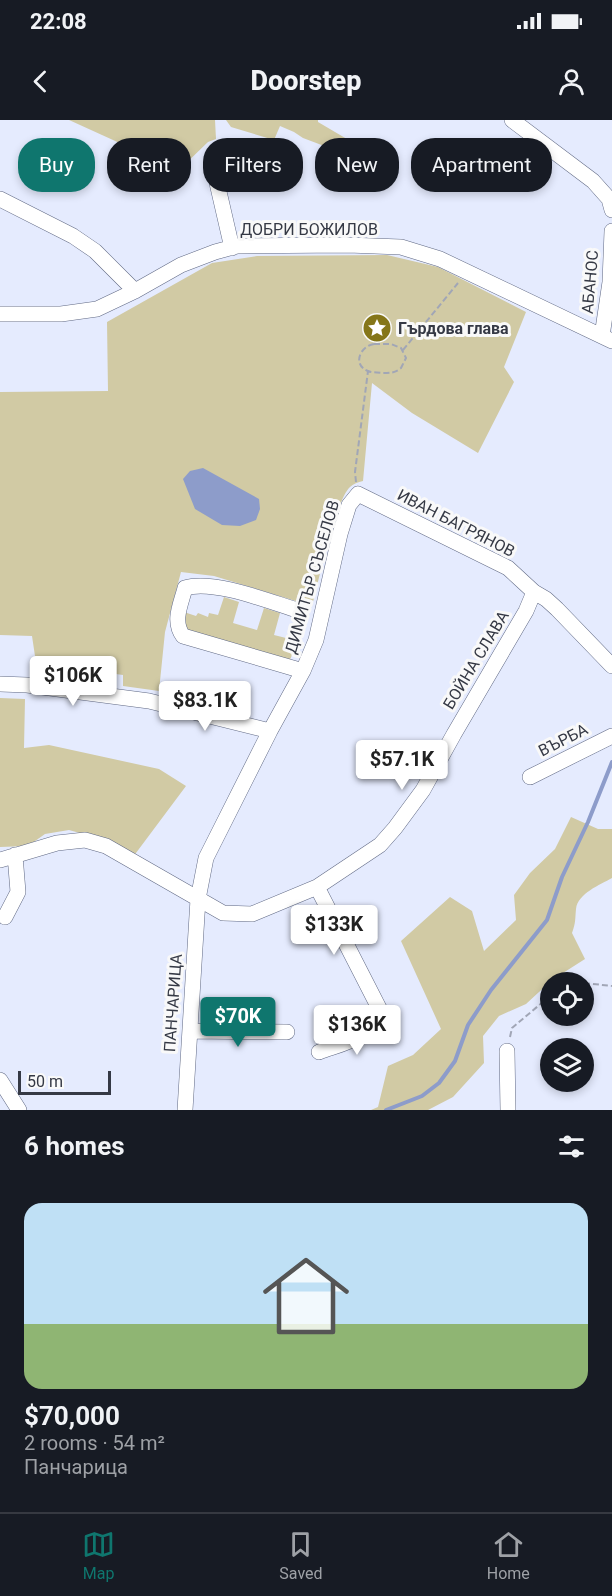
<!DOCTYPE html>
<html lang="en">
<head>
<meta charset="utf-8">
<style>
  body { margin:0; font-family:Roboto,sans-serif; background:#20242c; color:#f1f3f6; height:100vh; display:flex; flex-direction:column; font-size:22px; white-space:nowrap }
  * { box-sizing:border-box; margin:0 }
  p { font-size:20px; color:#9ea1a6 }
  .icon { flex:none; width:33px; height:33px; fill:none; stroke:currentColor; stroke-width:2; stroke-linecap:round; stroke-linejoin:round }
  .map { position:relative; height:990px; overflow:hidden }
  .panel { display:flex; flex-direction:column; background:#171b24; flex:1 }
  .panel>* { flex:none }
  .top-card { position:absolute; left:18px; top:18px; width:576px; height:54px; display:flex; gap:12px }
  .tools { position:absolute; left:540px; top:852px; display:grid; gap:12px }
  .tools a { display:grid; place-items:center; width:54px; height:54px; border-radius:50%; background:#171b24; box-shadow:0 3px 9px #0003; font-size:30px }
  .scale { position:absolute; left:18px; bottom:15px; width:93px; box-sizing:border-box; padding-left:6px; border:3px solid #353945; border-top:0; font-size:16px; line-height:21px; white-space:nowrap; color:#353945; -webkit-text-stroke:4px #f9f9f9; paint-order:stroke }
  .price { position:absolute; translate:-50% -51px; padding:0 14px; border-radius:6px; background:#fff; color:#222; font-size:20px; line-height:39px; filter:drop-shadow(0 2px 3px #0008) }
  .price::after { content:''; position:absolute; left:50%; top:36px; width:18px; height:14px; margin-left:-9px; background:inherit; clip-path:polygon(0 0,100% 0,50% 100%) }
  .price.selected { background:#0f766e; color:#fff }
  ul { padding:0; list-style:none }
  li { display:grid; align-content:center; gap:12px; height:318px; padding:0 24px }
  li span { display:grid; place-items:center; height:186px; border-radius:18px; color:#555 }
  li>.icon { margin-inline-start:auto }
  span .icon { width:108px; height:108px; fill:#fffc; stroke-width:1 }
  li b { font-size:26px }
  h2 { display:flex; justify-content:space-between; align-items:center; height:72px; padding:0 24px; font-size:26px }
  .pill { padding:0 21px; border-radius:24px; background:#171b24; box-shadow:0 3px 9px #0003; font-size:21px; line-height:54px }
  .pill.selected { background:#0f766e; color:#fff }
  .status { display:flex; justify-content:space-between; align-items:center; height:42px; padding:0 30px; background:#171b24; direction:ltr }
  .status svg { height:16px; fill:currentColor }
  header { display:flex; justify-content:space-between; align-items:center; height:78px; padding:0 24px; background:#171b24; font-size:27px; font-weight:800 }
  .menu { display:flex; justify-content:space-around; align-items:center; height:84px; border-top:2px solid #363941; background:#171b24; font-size:16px; color:#9ea1a6 }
  .menu a { display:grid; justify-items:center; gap:3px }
  .menu .selected { color:#0f766e }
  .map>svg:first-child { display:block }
</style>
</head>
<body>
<div class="status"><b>22:08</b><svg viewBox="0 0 49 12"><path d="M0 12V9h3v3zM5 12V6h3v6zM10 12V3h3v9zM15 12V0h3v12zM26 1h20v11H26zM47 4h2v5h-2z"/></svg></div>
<header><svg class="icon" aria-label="back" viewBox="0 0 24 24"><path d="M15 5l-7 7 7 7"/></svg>Doorstep<svg class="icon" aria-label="person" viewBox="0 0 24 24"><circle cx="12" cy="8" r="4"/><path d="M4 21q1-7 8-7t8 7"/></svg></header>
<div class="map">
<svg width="612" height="990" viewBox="0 0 612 990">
  <rect width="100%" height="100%" fill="#e5ebfe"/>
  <path fill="#d1caa4" d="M69 0H215L216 19 208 22 179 50 157 53 135 30Z
    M226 0H318V2L352 22 348 35 303 18 294 12 280 6 274 20 231 7Z
    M387 135 438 147 526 192 504 247 514 262 478 333 412 293 372 263 363 361C358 362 353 364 350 367 336 379 318 464 312 486L214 456 181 452 165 512 159 571 123 566V555L65 547 64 558 38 556 32 516 0 515V272L108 271 107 202 212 143 257 136Z
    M224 477 239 482 233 503 257 510 264 488 280 493 274 515 298 521 289 542 185 512 184 492 196 496 198 493 208 497 209 493 218 495Z
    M0 578 25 579 24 628 49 625 159 649 186 666 133 737 101 719 69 710 45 714 28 726 0 727Z
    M571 697 598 709H612V758C600 765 578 773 576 789 575 799 576 802 572 813L585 839 552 860 526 884 499 896 483 916 484 943 453 977 428 990H371L378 987 388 946 413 935 441 909 401 821 450 777 472 791 484 831 516 800 514 775 530 753 555 729Z"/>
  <path fill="#8d9cca" d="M203 348 259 379 260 389 256 400 240 406 222 405 195 389 183 359 190 351Z"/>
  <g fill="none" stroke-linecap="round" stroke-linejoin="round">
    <path stroke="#8d9cca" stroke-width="4" d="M386 990 422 976 439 963 455 941 468 905 491 870 547 800 562 757 588 702 612 642"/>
    <g stroke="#606984" stroke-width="16">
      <path id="minor" d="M512 0 593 61 609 79 612 90
        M217 63 232 128
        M0 79 73 116 95 131 135 171
        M0 194H61L97 189 135 171 181 145 215 132 237 126 348 125 401 127 440 139 612 221
        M602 216 610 162 612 111
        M300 491C270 482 214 459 185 468 181 484 172 501 183 516L303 551
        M0 564 27 565 149 581 270 611
        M530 657 612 616
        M0 740 57 723 85 720 106 726 223 793 252 794 317 767 380 725 395 708 423 670 454 614 526 491 534 472
        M317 767 380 890C368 920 346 922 319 932
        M5 797 18 772 15 735
        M190 911 287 912
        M507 931 508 990
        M0 960 19 990
        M185 990 198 779 206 738 270 611 303 551 316 520 340 414 349 385 358 374 508 448 534 472 546 479 557 489 612 546"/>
    </g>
    <path stroke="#a1a6b6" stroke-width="2" stroke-dasharray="6 3" stroke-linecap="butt" d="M374 224H391L401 228 406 238 401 248C395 253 390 253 383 253 378 252 372 253 368 251 352 245 360 226 374 224Z
      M403 230 458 163
      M356 362 355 352 368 251
      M567 862 569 861 582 862
      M584 863 612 866
      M510 917 512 908 550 876"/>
    <use href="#minor" stroke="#fff" stroke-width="15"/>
  </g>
  <defs>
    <g id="sight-disc" transform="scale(1.5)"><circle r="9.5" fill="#857619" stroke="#f9f9f9"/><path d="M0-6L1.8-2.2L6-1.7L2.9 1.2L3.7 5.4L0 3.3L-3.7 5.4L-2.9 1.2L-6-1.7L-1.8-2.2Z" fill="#fff"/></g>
  </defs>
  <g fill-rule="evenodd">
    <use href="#sight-disc" x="377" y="208"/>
  </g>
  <g text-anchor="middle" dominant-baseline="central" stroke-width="6" stroke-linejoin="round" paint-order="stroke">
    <g font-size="16" fill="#353945" stroke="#f9f9f9">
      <text x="309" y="109">ДОБРИ БОЖИЛОВ</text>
      <text transform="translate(590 162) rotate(-85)">АБАНОС</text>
      <text transform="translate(456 403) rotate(27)">ИВАН БАГРЯНОВ</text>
      <text transform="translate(312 457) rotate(-74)">ДИМИТЪР СЪСЕЛОВ</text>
      <text transform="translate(476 540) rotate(-59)">БОЙНА СЛАВА</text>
      <text transform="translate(563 620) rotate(-27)">ВЪРБА</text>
      <text transform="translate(173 883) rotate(-86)">ПАНЧАРИЦА</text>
    </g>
    <g font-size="16" font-weight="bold" fill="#353945" stroke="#f9f9f9" text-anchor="start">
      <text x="398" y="208">Гърдова глава</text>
    </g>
  </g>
</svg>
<div class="tools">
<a><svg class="icon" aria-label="locate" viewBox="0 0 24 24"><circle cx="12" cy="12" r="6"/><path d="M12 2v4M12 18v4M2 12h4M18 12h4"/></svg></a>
<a><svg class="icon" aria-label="layers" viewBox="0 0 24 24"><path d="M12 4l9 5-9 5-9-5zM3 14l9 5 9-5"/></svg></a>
</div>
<div class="scale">50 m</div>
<b class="price" style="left:73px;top:587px">$106K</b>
<b class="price" style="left:205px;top:612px">$83.1K</b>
<b class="price" style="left:402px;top:671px">$57.1K</b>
<b class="price" style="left:334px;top:836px">$133K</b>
<b class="price selected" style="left:238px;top:928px">$70K</b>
<b class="price" style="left:357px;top:936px">$136K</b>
<div class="top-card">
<a class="pill selected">Buy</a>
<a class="pill">Rent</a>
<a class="pill">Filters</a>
<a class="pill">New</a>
<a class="pill">Apartment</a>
</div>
</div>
<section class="panel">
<h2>6 homes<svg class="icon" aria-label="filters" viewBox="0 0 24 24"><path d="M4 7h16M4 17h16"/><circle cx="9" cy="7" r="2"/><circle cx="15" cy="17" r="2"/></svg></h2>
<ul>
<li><span style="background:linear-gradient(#bfe0f5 65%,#8fb573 0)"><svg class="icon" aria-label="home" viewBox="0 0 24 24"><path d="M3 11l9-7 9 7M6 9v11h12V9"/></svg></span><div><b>$70,000</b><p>2 rooms · 54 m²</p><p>Панчарица</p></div></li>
</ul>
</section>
<nav class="menu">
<a class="selected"><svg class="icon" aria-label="map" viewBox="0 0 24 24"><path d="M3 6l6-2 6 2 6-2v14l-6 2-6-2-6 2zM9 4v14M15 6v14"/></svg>Map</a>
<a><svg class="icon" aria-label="saved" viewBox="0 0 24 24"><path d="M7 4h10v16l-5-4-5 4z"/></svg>Saved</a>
<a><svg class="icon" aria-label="home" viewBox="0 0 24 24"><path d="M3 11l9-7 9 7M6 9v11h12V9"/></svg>Home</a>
</nav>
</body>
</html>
